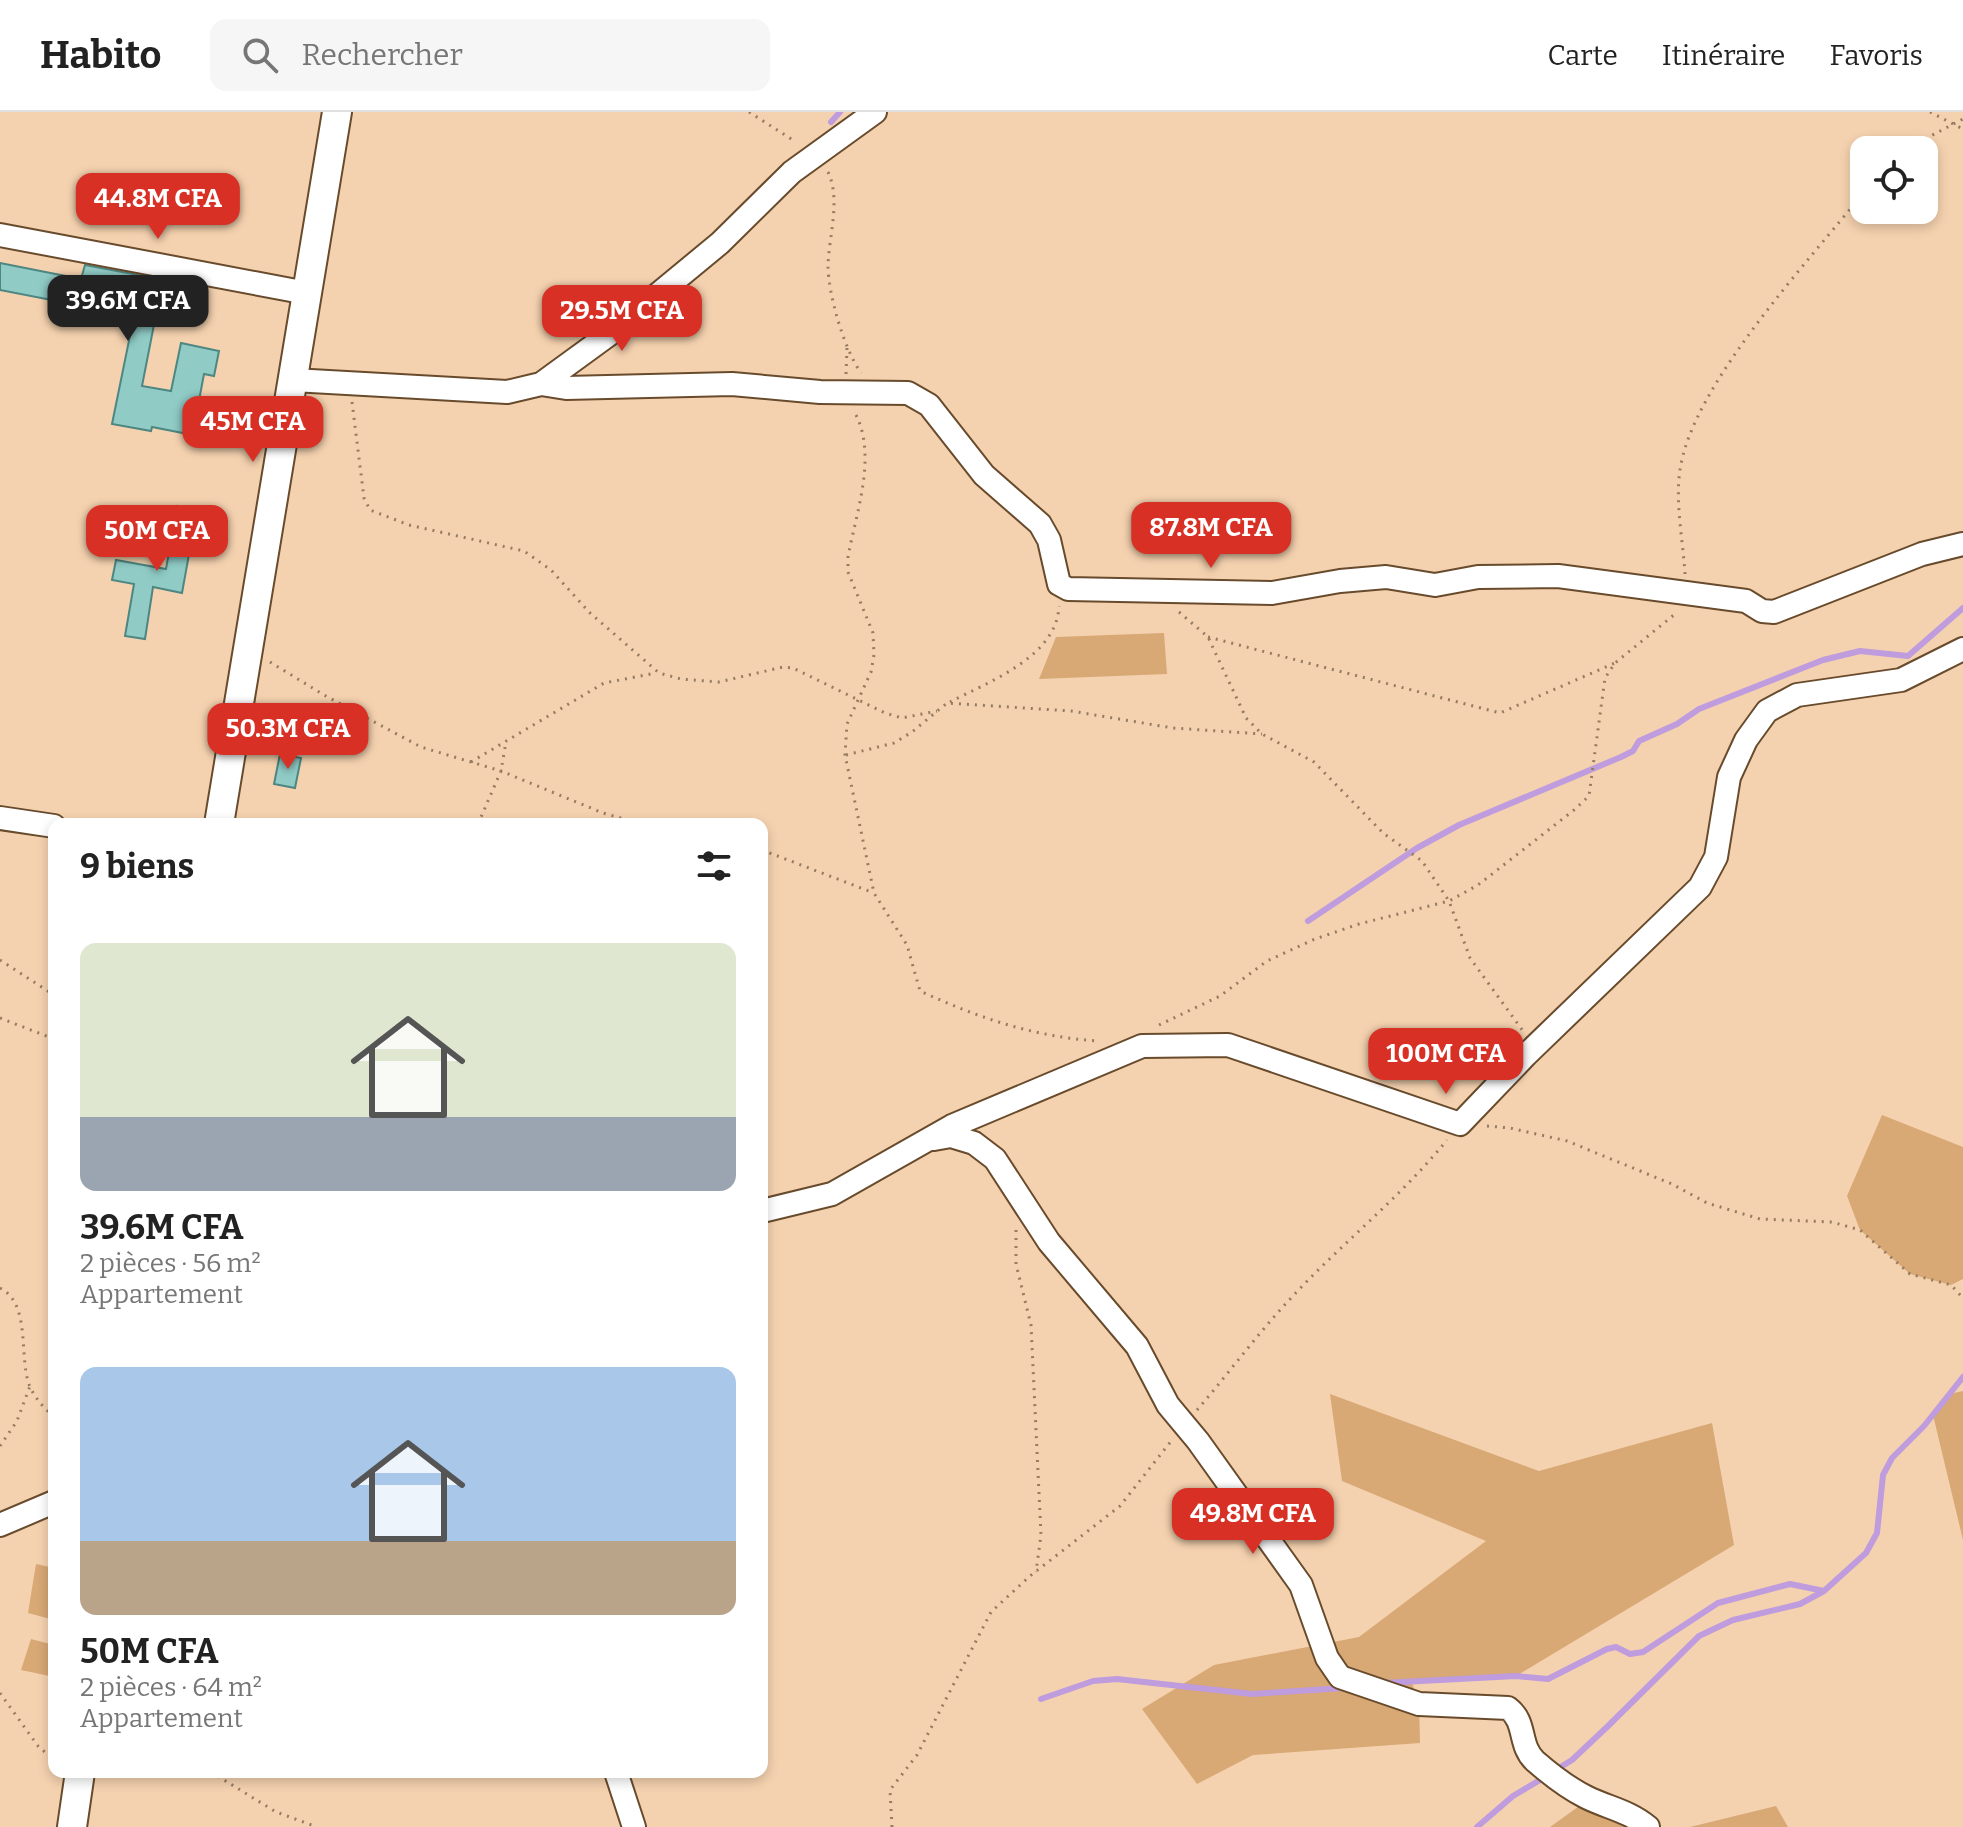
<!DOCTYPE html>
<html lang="fr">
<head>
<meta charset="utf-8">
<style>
  body { margin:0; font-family:Bitter,serif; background:#f6f6f6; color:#222; height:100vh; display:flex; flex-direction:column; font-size:30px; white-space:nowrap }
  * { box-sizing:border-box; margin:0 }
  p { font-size:26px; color:#767676 }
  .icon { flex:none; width:44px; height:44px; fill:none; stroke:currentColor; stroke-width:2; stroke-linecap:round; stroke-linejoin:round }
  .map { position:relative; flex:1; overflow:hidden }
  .panel { position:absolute; left:48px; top:706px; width:720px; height:960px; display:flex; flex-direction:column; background:#fff; border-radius:16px; box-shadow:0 4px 12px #0003 }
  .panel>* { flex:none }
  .controls { position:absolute; left:1850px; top:24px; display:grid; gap:16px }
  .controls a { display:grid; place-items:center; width:88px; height:88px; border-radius:16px; background:#fff; box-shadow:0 4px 12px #0003; font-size:40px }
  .price { position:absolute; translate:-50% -68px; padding:0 18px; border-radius:16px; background:#d93025; color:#fff; font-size:26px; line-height:52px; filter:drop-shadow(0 2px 4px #0008) }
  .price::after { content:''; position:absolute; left:50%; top:48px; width:24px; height:18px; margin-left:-12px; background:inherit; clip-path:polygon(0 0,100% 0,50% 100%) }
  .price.on { background:#222; color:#fff }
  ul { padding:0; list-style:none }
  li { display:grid; align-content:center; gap:16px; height:424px; padding:0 32px }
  li span { display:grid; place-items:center; height:248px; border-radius:16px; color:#555 }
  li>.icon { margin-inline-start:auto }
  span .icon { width:144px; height:144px; fill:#fffc; stroke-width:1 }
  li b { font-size:34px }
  h2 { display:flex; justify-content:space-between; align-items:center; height:96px; padding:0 32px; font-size:34px }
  header { display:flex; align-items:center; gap:48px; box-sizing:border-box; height:112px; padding:0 40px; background:#fff; border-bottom:2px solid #e0e0e0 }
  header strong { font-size:38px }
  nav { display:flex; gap:44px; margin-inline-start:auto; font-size:28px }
  .search { width:560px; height:72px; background:#f6f6f6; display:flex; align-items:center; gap:20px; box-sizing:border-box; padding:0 28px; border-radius:16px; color:#767676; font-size:30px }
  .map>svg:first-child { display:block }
</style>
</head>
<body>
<header>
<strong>Habito</strong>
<div class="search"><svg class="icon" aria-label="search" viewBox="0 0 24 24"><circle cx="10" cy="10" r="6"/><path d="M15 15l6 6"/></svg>Rechercher</div>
<nav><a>Carte</a><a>Itinéraire</a><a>Favoris</a></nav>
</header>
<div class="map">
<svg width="1963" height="1715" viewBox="0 0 1963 1715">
  <rect width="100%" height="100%" fill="#f5d2af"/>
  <path fill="#d8a875" d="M1164 521 1167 562 1039 567 1056 525Z
    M1882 1003 1963 1035V1167L1951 1173 1910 1162 1860 1118 1847 1084Z
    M1963 1279V1428L1933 1303 1949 1282Z
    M1330 1282 1539 1359 1712 1311 1734 1433 1516 1564 1411 1568 1419 1592 1420 1631 1253 1643 1197 1672 1142 1597 1214 1553 1359 1525 1486 1429 1342 1369Z
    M36 1452 54 1456V1508L28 1501Z
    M31 1527 54 1533V1565L21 1558Z
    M1589 1687 1648 1715H1550Z
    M1776 1694 1788 1715H1690Z"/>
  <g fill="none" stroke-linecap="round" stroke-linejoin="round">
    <path stroke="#be9cdd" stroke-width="6" d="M831 10 840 0
      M1308 809 1417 736 1459 713 1621 645 1633 639 1639 629 1677 612 1699 597 1823 548 1860 539 1908 544 1963 496
      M1383 1571 1516 1564 1548 1567 1607 1537 1616 1535 1630 1542 1643 1540 1718 1491 1790 1472 1824 1479
      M1041 1587 1093 1569 1117 1567 1252 1582 1344 1576
      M1554 1659 1572 1648 1607 1615 1699 1524 1733 1508 1800 1492 1824 1479 1866 1441 1877 1421 1883 1363 1892 1346 1924 1314 1963 1265
      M1477 1715 1513 1684 1545 1665"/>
  </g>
  <path fill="#90cbc5" stroke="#4e8782" stroke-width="2" d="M0 151 81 167 85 153 149 165 147 179 160 182 142 274 171 279 181 231 219 239 214 264 204 262 197 299 203 300 198 324 152 315 151 319 112 312 134 204 0 178Z
    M177 394 197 398 182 481 153 475 145 527 125 524 134 472 112 468 116 448 166 457Z
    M280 642 301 646 295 676 274 672Z"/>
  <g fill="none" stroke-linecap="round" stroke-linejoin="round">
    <g stroke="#684b2c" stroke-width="26">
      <path id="minor" d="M0 123 307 181
        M293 268 507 280 541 272 611 221 720 131 792 60 875 0
        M541 272 566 276 732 272 820 280 908 281 929 293 984 363 1040 412 1049 428 1059 472 1068 477 1272 481 1340 469 1386 465 1435 473 1478 465 1558 464 1746 489 1762 499 1774 500 1922 442 1963 432
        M0 706 54 714
        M934 1027 951 1024 974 1031 995 1047 1049 1130 1137 1234 1168 1293 1198 1329 1301 1473 1327 1546 1340 1565 1419 1592 1508 1596C1527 1610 1518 1633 1535 1649 1550 1662 1568 1676 1586 1685 1608 1696 1629 1699 1648 1715
        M762 1099 832 1082 952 1014 1142 934 1228 933 1460 1012 1526 943 1700 775 1716 745 1729 665 1746 628 1767 599 1797 583 1901 568 1963 537
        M0 1413 54 1390
        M616 1660 634 1715"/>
    </g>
    <g stroke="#684b2c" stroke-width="32">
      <path id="tertiary" d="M219 712 337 0
        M72 1715 80 1660"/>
    </g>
    <path stroke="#947c63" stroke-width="3" stroke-dasharray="2 6" stroke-linecap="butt" d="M749 0 796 30
      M1930 0 1963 17
      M1904 38 1963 7
      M828 60C841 87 829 124 828 153 828 182 844 237 861 261
      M846 262 847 236
      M352 290 364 386 370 398 409 413 524 439 551 458 590 501 659 561 681 567 719 570 783 555 793 556 885 601 902 606 937 599
      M856 303C877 345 856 401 848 445V460L873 521 874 543 871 560 847 612 845 643 874 781 907 833 920 879C979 906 1034 925 1099 929
      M1685 462C1683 429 1675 390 1680 358 1692 273 1810 148 1864 80
      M1179 500 1208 525 1246 606 1262 622 1314 650 1383 721 1422 749 1449 789 1470 846 1523 919
      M1208 525 1500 601 1615 551
      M270 550 324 583 421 635 501 659 603 701 642 712
      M950 590C988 570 1057 545 1059 494
      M846 643 894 631 912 620 947 591 1071 599 1173 616 1262 622
      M471 650 604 571 656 561
      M478 712 501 659 506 630
      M762 738 874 781
      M0 848 54 883
      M0 906 54 927
      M1159 913 1220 884 1267 849 1315 827 1359 812 1449 789 1478 773 1574 698 1589 684 1605 566 1615 551 1675 502
      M1487 1014 1510 1016 1567 1029 1672 1072 1707 1091 1760 1107 1832 1110 1860 1118 1910 1162 1951 1173 1963 1186
      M1016 1118V1152L1031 1213 1041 1423 1036 1460
      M0 1176C32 1192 18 1247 30 1275 36 1287 44 1297 54 1304
      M1197 1298C1229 1261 1258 1221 1292 1185 1342 1131 1400 1086 1447 1028
      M0 1334 17 1309 30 1274
      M0 1581 38 1634 54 1648
      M211 1660 276 1700 317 1715
      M892 1715 890 1678 917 1643 991 1500 1030 1464 1120 1394 1172 1328"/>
    <use href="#minor" stroke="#fff" stroke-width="22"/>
    <use href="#tertiary" stroke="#fff" stroke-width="28"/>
  </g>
</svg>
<div class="controls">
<a><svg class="icon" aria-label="locate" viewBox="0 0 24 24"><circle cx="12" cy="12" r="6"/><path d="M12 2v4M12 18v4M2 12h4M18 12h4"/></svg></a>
</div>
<b class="price" style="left:158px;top:129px">44.8M CFA</b>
<b class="price on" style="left:128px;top:231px">39.6M CFA</b>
<b class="price" style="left:622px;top:241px">29.5M CFA</b>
<b class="price" style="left:253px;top:352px">45M CFA</b>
<b class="price" style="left:1211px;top:458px">87.8M CFA</b>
<b class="price" style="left:157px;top:461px">50M CFA</b>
<b class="price" style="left:288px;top:659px">50.3M CFA</b>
<b class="price" style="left:1446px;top:984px">100M CFA</b>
<b class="price" style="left:1253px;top:1444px">49.8M CFA</b>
<section class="panel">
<h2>9 biens<svg class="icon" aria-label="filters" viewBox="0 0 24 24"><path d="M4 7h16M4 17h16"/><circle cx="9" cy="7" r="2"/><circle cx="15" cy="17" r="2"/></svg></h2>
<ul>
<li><span style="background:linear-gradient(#dfe7d0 70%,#9aa5b1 0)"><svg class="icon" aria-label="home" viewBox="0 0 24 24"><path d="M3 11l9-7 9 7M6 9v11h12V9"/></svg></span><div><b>39.6M CFA</b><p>2 pièces · 56 m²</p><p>Appartement</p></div></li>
<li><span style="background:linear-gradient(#a9c7e8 70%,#b9a48a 0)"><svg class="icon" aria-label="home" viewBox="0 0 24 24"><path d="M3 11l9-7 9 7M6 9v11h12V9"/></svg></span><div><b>50M CFA</b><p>2 pièces · 64 m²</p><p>Appartement</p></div></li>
</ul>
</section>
</div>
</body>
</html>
